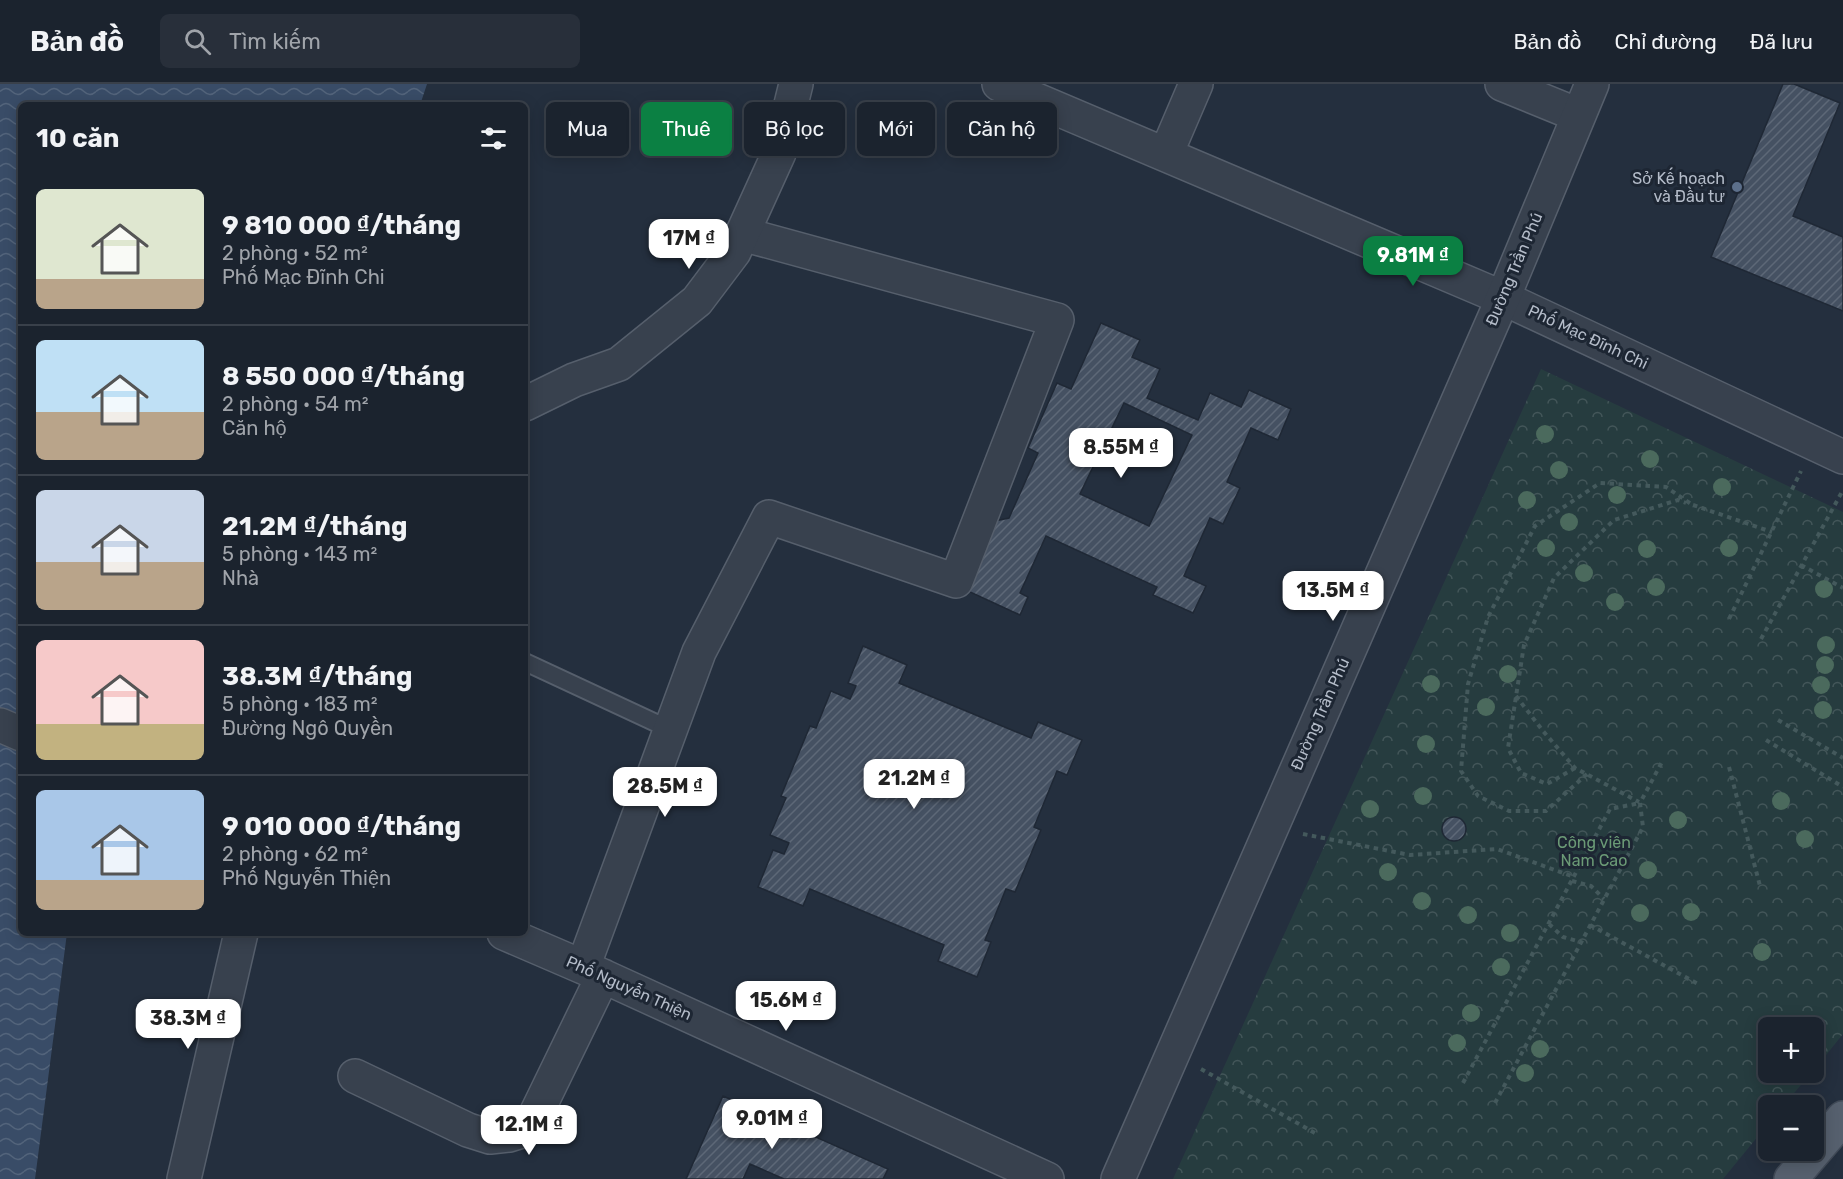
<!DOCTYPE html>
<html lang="vi">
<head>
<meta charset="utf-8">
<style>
  body { margin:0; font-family:Rubik,sans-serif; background:#282f3a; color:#f1f3f6; height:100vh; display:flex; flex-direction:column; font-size:22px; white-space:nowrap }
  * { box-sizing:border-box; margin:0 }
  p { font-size:20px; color:#a0a4aa }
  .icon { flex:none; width:33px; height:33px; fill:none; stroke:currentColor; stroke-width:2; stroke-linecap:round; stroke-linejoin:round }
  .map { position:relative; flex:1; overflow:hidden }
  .sheet { position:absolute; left:18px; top:18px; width:510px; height:834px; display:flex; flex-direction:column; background:#1b232e; border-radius:9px; box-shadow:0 3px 15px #0003,0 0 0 2px #39404a }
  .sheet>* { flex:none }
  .guide { position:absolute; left:546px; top:18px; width:570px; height:54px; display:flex; gap:12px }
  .controls { position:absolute; left:1758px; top:933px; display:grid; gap:12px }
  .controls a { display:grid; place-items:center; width:66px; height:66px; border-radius:9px; background:#1b232e; box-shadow:0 3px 15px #0003,0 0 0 2px #39404a; font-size:30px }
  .price { position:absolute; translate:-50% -51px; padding:0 14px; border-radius:12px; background:#fff; color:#222; font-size:20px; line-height:39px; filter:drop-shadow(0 2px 3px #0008) }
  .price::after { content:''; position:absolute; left:50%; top:36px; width:18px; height:14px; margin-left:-9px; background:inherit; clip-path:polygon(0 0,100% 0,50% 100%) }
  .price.active { background:#0b8043; color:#fff }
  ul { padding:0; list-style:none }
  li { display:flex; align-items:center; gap:18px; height:150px; padding:0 18px }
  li+li { border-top:2px solid #39404a }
  li span { display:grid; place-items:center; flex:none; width:168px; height:120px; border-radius:9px; color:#555 }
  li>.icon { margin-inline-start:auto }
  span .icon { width:72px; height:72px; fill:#fffc; stroke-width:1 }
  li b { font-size:26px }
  h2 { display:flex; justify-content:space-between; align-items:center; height:72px; padding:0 18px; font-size:26px }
  .tag { padding:0 21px; border-radius:9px; background:#1b232e; box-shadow:0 3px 15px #0003,0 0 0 2px #39404a; font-size:21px; line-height:54px }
  .tag.active { background:#0b8043; color:#fff }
  header { display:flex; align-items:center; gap:36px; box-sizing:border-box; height:84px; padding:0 30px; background:#1b232e; border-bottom:2px solid #39404a }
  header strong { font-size:28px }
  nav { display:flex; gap:33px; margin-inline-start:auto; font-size:21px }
  .search { width:420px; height:54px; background:#282f3a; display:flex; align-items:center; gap:15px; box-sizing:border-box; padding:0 21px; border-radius:9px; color:#a0a4aa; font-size:22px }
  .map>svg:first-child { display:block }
</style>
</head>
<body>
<header>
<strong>Bản đồ</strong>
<div class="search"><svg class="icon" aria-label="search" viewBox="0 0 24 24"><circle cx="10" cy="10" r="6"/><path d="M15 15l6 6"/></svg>Tìm kiếm</div>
<nav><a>Bản đồ</a><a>Chỉ đường</a><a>Đã lưu</a></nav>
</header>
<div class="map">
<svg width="1843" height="1095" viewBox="0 0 1843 1095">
  <defs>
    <pattern id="park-crowns" width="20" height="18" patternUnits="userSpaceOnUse" patternTransform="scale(1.5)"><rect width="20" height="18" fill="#263c3f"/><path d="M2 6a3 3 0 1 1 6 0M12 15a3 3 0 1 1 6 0" fill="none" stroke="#435659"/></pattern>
    <pattern id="water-waves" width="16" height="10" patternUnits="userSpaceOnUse" patternTransform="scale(1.5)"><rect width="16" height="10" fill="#394c67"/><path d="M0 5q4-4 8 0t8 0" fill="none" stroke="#53647b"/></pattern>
    <pattern id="building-hatch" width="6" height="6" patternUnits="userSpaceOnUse" patternTransform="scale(1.5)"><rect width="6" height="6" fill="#455162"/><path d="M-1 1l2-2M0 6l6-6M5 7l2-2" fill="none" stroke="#5d6877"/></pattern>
  </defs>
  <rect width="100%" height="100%" fill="#242f3e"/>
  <path fill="url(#park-crowns)" d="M1541 285 1843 428V950L1814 986V944H1768V988L1811 989 1784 1021 1768 1022V1040L1723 1095H1173Z"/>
  <path fill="url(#water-waves)" d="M0 0H427L420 21H21V849H67L35 1095H0Z"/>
  <path fill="url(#building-hatch)" stroke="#1f2835" stroke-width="1.5" fill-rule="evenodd" d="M1783 0H1794L1840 19 1793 132 1843 153V227L1711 173Z
    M1101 239 1140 256 1132 273 1160 285 1147 314 1198 336 1210 309 1241 323 1249 306 1291 325 1278 356 1251 344 1227 398 1240 404 1223 440 1210 434 1184 492 1206 502 1193 529 1153 511 1157 503 1046 452 1020 509 1028 513 1020 531 957 502 985 439 1009 434 1038 369 1028 364 1057 299 1071 305ZM1124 319 1192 351 1149 442 1080 410Z
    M863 562 907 581 899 599 1031 654 1038 638 1082 656 1067 691 1057 687 1034 743 1041 746 1015 808 1006 805 985 856 991 858 977 893 938 877 944 861 810 805 803 822 758 803 773 766 784 770 789 759 770 751 786 714 781 712 810 642 816 644 831 607 850 615 856 602 848 599Z
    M1442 745a12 12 0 1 1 24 0a12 12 0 1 1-24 0Z
    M723 1012 888 1085 883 1095H784L750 1080 743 1095H686Z"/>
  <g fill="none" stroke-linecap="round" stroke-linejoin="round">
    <g stroke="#565f6c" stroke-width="20">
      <path id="service" d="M525 578 671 646"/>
    </g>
    <g stroke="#565f6c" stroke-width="36">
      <path id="minor" d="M999 0 1503 214 1843 373
        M1502 0 1578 31
        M1166 70 1196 0
        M0 641 21 650
        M504 849 583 883 1047 1095
        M583 883 699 568 769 433 956 497 1057 236 742 150
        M355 992 468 1046 490 1053 509 1051 525 1046 535 1032 603 892"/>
    </g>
    <g stroke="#565f6c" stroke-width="36">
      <path id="tertiary" d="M525 320 574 296 619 280 697 217 734 168 779 69 796 0
        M184 1095 241 849
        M1118 1095 1503 214 1592 0"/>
    </g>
    <g stroke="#414a57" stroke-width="36">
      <path id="primary" d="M1791 1095 1843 1034"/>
    </g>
    <path stroke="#44595c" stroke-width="4" stroke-dasharray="4.5 4.5" stroke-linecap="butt" d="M1693 421 1772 448
      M1801 481 1843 504
      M1729 535 1801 387
      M1761 555 1843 406
      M1516 612 1543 647 1575 684 1639 718
      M1778 636 1843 674
      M1766 656 1843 703
      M1729 683 1760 802
      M1575 684 1547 700 1521 689 1508 664 1524 561 1554 494 1614 436 1678 416 1686 419
      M1587 690 1546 727H1509L1478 712 1461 687 1468 600 1488 533 1535 442 1600 399 1666 403 1694 422
      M1303 750 1410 771 1497 765 1574 793
      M1572 797 1591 802 1604 815
      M1549 840 1563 853 1581 858
      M1590 841 1700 901
      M1201 985 1315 1049
      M1463 999 1610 725 1640 719
      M1495 1019 1643 743 1640 719 1663 676"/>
    <use href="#service" stroke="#38414e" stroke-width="16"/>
    <use href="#minor" stroke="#38414e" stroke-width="33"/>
    <use href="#tertiary" stroke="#38414e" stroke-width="33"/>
    <use href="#primary" stroke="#56606e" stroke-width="33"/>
  </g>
  <g fill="#4b6a5d">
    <circle cx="1545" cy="350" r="9"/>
    <circle cx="1650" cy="375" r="9"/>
    <circle cx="1559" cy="386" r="9"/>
    <circle cx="1722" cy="403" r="9"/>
    <circle cx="1617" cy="411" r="9"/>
    <circle cx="1527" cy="416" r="9"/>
    <circle cx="1569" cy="438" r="9"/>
    <circle cx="1546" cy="464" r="9"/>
    <circle cx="1729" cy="464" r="9"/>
    <circle cx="1647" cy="465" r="9"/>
    <circle cx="1584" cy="489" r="9"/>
    <circle cx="1656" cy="503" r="9"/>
    <circle cx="1824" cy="505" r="9"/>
    <circle cx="1615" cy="518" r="9"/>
    <circle cx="1826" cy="561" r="9"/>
    <circle cx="1825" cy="581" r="9"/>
    <circle cx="1508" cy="590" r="9"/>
    <circle cx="1431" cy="600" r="9"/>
    <circle cx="1821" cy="601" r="9"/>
    <circle cx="1486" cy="623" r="9"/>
    <circle cx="1823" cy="626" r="9"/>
    <circle cx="1426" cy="660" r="9"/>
    <circle cx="1423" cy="712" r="9"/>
    <circle cx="1781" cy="717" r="9"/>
    <circle cx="1370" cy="725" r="9"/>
    <circle cx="1678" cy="736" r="9"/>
    <circle cx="1805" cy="755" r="9"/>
    <circle cx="1648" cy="786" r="9"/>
    <circle cx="1388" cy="788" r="9"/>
    <circle cx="1422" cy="817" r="9"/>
    <circle cx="1691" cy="828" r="9"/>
    <circle cx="1640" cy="829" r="9"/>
    <circle cx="1468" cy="831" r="9"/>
    <circle cx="1510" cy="849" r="9"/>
    <circle cx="1762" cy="868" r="9"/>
    <circle cx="1501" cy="883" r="9"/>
    <circle cx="1471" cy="929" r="9"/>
    <circle cx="1457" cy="959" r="9"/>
    <circle cx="1540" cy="965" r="9"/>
    <circle cx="1525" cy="989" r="9"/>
  </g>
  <circle fill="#5c6f8a" stroke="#1d2633" stroke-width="2" cx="1737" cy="103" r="6"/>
  <g text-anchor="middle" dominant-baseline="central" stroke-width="6" stroke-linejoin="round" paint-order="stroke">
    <g font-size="16" fill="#b4bcc9" stroke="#1d2633" text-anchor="end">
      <text x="1725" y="94">Sở Kế hoạch<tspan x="1725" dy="18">và Đầu tư</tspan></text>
    </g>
    <g font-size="16" fill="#b4bcc9" stroke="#1d2633">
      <text transform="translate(1514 185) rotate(-67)">Đường Trần Phú</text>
      <text transform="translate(1588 253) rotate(25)">Phố Mạc Đĩnh Chi</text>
      <text transform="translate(1320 630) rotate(-66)">Đường Trần Phú</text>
      <text transform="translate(629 904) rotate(24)">Phố Nguyễn Thiện</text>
    </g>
    <g font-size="16" fill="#6b9a76" stroke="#1d2633">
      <text x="1594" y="758">Công viên<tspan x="1594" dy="18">Nam Cao</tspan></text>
    </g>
  </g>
</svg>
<div class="controls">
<a>+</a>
<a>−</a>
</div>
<b class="price" style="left:689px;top:186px">17M ₫</b>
<b class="price active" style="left:1413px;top:203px">9.81M ₫</b>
<b class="price" style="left:1121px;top:395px">8.55M ₫</b>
<b class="price" style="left:1333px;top:538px">13.5M ₫</b>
<b class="price" style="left:914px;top:726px">21.2M ₫</b>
<b class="price" style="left:665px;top:734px">28.5M ₫</b>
<b class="price" style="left:786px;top:948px">15.6M ₫</b>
<b class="price" style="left:188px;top:966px">38.3M ₫</b>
<b class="price" style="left:772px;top:1066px">9.01M ₫</b>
<b class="price" style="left:529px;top:1072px">12.1M ₫</b>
<div class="guide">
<a class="tag">Mua</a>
<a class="tag active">Thuê</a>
<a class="tag">Bộ lọc</a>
<a class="tag">Mới</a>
<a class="tag">Căn hộ</a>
</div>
<section class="sheet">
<h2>10 căn<svg class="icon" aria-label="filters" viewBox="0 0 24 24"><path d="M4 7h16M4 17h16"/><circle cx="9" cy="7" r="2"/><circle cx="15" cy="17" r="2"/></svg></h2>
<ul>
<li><span style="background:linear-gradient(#dfe7d0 75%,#b9a48a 0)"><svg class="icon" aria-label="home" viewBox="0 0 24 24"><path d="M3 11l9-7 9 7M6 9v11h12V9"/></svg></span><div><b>9 810 000 ₫/tháng</b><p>2 phòng · 52 m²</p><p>Phố Mạc Đĩnh Chi</p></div></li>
<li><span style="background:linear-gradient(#bfe0f5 60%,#b9a48a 0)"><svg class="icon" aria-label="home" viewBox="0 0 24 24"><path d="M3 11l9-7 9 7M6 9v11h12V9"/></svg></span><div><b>8 550 000 ₫/tháng</b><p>2 phòng · 54 m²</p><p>Căn hộ</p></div></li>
<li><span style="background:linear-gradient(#c9d6e8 60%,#b9a48a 0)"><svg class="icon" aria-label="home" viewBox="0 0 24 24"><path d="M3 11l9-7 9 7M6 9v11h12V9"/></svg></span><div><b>21.2M ₫/tháng</b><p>5 phòng · 143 m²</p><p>Nhà</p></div></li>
<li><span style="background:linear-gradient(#f6c9c9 70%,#c2b280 0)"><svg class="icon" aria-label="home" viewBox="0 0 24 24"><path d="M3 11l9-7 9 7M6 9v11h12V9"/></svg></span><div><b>38.3M ₫/tháng</b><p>5 phòng · 183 m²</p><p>Đường Ngô Quyền</p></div></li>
<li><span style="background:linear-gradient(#a9c7e8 75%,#b9a48a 0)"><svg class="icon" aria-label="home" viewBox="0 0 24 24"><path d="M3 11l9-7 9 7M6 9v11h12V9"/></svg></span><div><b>9 010 000 ₫/tháng</b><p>2 phòng · 62 m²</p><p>Phố Nguyễn Thiện</p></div></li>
</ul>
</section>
</div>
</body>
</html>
